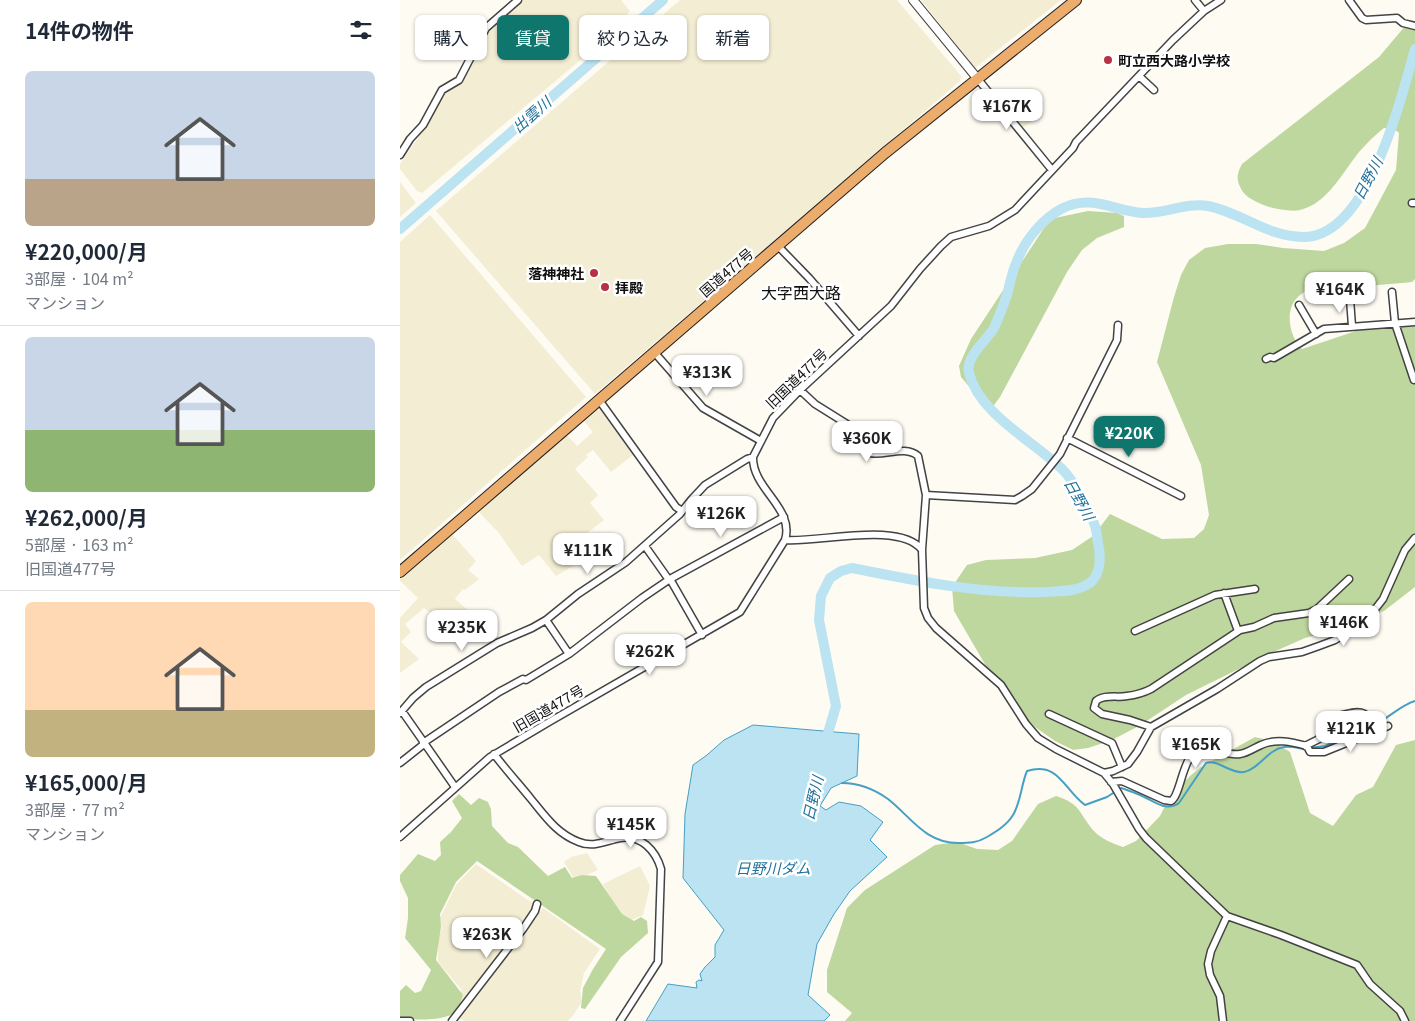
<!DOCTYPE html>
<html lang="ja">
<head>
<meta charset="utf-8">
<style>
  body { margin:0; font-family:Georgia,"Noto Sans JP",serif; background:#f6f6f7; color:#1f2937; height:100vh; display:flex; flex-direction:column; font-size:19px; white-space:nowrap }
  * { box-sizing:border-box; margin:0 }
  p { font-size:16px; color:#747a83 }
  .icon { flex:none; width:28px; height:28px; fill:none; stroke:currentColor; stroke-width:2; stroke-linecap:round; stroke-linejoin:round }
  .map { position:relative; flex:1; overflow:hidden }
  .drawer { display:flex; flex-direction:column; background:#fff; width:400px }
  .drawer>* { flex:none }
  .guide { position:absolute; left:15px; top:15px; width:475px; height:45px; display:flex; gap:10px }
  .price { position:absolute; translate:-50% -42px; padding:0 11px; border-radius:10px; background:#fff; color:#222; font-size:16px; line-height:32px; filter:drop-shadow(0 1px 2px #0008) }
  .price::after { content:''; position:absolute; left:50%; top:30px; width:15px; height:11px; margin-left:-8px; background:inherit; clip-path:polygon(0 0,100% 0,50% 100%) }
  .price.active { background:#0f766e; color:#fff }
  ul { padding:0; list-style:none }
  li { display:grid; align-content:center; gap:10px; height:265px; padding:0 25px }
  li+li { border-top:1px solid #e0e1e3 }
  li span { display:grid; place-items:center; height:155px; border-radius:8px; color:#555 }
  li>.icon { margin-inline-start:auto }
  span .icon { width:90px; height:90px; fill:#fffc; stroke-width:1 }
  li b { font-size:21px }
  h2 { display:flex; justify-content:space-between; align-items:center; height:60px; padding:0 25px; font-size:21px }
  .chip { padding:0 18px; border-radius:8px; background:#fff; box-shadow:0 1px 4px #0004; font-size:18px; line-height:45px }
  .chip.active { background:#0f766e; color:#fff }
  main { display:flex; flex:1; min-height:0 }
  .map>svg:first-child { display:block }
</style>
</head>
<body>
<main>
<section class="drawer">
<h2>14件の物件<svg class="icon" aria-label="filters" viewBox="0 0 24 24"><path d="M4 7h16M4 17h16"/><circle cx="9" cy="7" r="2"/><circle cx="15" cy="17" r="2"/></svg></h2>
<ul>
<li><span style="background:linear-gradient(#c9d6e8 70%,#b9a48a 0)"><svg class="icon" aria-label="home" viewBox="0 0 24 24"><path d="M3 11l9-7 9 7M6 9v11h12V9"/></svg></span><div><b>¥220,000/月</b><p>3部屋 · 104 m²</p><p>マンション</p></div></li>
<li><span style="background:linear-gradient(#c9d6e8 60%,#8fb573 0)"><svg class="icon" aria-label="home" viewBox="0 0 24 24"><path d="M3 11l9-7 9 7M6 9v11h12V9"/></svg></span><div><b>¥262,000/月</b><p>5部屋 · 163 m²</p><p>旧国道477号</p></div></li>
<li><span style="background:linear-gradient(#ffd9b3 70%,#c2b280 0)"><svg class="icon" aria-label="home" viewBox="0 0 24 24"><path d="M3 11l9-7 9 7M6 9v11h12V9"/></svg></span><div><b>¥165,000/月</b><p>3部屋 · 77 m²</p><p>マンション</p></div></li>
</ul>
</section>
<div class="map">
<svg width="1015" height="1021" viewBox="0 0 1015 1021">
  <rect width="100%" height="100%" fill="#fefbf3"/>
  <path fill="#f3edd4" d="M124 0H221L230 11 196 47 22 193 17 191 0 169V164L26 126 43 95 61 81 85 35Z
    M280 0H497L561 76 560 81 195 394 36 211Z
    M521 0H661L575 68Z
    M630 101 643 114 621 129 611 114Z
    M0 182 16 203 0 217Z
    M30 215 186 397 0 560V242Z
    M195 410H200L233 455 211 472 193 450 186 455 188 457 175 469 198 495 190 503 204 520 182 537 186 542 164 556 173 566 156 576 139 555 122 566 98 532 78 511 167 435 177 446 193 432 184 421Z
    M51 533 76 561 68 570 79 579 65 590 63 589 55 599 69 611 56 622 43 609 35 616 24 608 5 624 11 632 1 642 19 659 0 673V618L18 598 0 581V577Z
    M187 853 198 870 175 880 164 862 171 857Z
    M76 864 132 903 131 913 64 1001H61V989L38 962V941L42 928 39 920 56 885Z
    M240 866 250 886 243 915 229 921 221 918 203 884Z
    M143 908 200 949 184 973 180 991 182 1002 174 1014 168 1021H64L59 1018Z"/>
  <path fill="#bed79e" d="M1015 22V279L1012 282 1002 283 906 291C903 293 899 295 897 298 884 311 890 338 902 349L992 319 1010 320 1015 323V587L984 611 943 628 905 638 869 654 786 695 739 726 712 740 688 748 673 750 655 741 635 727 604 697 554 611 552 587 567 565 586 560 635 558 672 550 693 536 710 514 762 539 794 538 804 529 809 515 801 465 757 362 774 297 781 275 789 260 805 248 828 244H856L883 248 924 251 944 243 965 228 996 170 999 133 993 128H984C975 135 967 143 959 152 943 172 927 204 900 210 891 212 878 209 869 207 861 204 848 199 843 192 836 181 836 175 842 164L979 57 1006 25Z
    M688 211 717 213 724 216V227L697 238 682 250 667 272 600 397 594 405 584 404 561 377 559 366 571 339 650 219Z
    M855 737 872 741 890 752 910 813 933 826 956 795 973 787 996 745 1015 740V1021H445L452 1013 427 992V970L447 908 465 890 535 845 557 842 577 849 598 850 612 841 638 804 656 796C681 804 678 812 693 830 701 839 712 843 723 847L736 841 760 816 769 798 790 776 801 767Z
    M59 794 71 805 79 798 88 802 91 809 92 826 108 843 118 847 148 876 165 867 172 878 182 875 196 876 222 914 234 921 241 917 247 921 248 933 221 957 185 1009 181 1008 183 988 193 969 206 949 77 861 56 882 40 914 41 927 36 960 63 995C61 1000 60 1007 57 1011 48 1021 11 1021 0 1017V991L6 985 15 993 21 991 31 970 5 938 8 918V898L0 881V875L18 854 35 861 41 855 40 842 51 832 62 818 52 801Z"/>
  <path fill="#bbe3f2" stroke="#469fc5" d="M353 725 459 734 457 776 431 788 420 806 426 810 439 802 461 806 483 822 470 840 487 857 450 891 434 914 417 944 408 995 430 1015 424 1021H246L268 984 297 988 296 982 299 980 302 981 300 974 305 967 315 957V945L324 930 283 878 285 814 293 765 307 755 324 740Z"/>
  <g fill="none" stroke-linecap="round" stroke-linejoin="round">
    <path stroke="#469fc5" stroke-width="2" d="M972 726C988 719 999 706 1015 701
      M909 748 925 746 968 728
      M442 783C458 783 474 789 488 799 511 817 525 843 558 843 569 843 577 843 587 837 597 831 607 825 613 815 621 802 621 785 627 771 659 761 664 790 685 805L707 797 721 788C729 791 737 793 744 797 756 802 767 812 779 803L806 763C818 759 830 774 844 772 858 770 868 749 884 747 891 746 898 748 904 749"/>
    <path stroke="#bbe3f2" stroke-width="10" d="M0 229 263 0
      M425 743 436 706 419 620 421 596 430 578 441 571 452 568C518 581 577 594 645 592 660 591 678 592 691 582 701 573 701 556 698 543 697 538 697 531 695 526 690 511 674 481 663 470 635 442 579 414 569 373 565 357 586 341 594 328 599 317 603 306 607 295 610 284 612 271 617 261 625 240 643 218 663 208 692 194 714 211 743 213 765 214 786 202 808 206 840 212 868 237 903 237 968 238 1001 98 1015 49"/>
    <g stroke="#434343" stroke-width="9">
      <path id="minor" d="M795 0 804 11
        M949 0 962 18 966 20 997 18 1003 23 1015 26
        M739 76 754 90
        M577 78 652 170
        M0 155 10 139 23 125 42 90 59 80 86 28 118 0
        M1012 203H1015
        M378 246 409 278 459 336
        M992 292 995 323 1014 380
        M950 299 952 326
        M899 305 916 334
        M254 352 303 408 361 441
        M866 359 870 357 874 358 924 329 1015 322
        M400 390 415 404 455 429 470 453C485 456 505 445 518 456L526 495 522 550 524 608 528 618 536 628 601 685 626 724 638 738 656 749 704 773 713 784 739 829 746 838 827 916 881 935 957 965 970 984 1000 1011 1005 1021
        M199 400 276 507 282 511
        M667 438 781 496
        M526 495 615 500 622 496 632 489 660 454 717 340 718 325
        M385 540C418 543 500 521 522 550
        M245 546 269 580
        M270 579 302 635
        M824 593 838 631
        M146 620 169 654
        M735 631 815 595 855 589
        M2 711 55 787
        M0 713 13 698 26 687 97 643 132 628 146 620 178 594 226 562 280 514 291 500 305 485 347 459 353 457
        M649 714 712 743 722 767
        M751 727 730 720 702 714 694 708 696 701C704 694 717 698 727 696 736 695 743 693 751 689L840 630 854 627 874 618 909 613 917 609 949 579
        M23 743 99 692 123 679 126 680 169 654 242 598 270 579 384 517
        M905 746 919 739C922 733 921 726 927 721 931 718 937 717 942 715 962 710 970 710 971 733
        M94 754C106 770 119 784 131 799 145 816 157 834 179 842 193 848 205 841 220 838 241 834 256 851 261 869L258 962 220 1021
        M0 763 24 744
        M704 773 713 771 728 764 737 752 751 727 817 689 860 661 869 657 902 652 919 646 935 640 948 632 976 608 983 599 1000 561 1005 550 1015 538
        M711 782 722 781 764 800 771 801C779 797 782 767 791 756 805 741 824 757 840 754 847 753 854 748 861 745 876 738 892 742 907 746L910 752H924L988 726
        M0 837 90 757 149 722 340 612 385 540C395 508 352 489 353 457L373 418 400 390 491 306 520 269 541 246 551 237 589 226 615 210 673 148 676 142 773 40 804 11 821 0
        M0 1021H10
        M52 1021 123 929 135 911 137 904
        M823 1021 820 996 810 975 808 964 811 951 827 916"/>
    </g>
    <g stroke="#434343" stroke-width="10">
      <path id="tertiary" d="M513 0 577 78"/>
    </g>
    <g stroke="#212121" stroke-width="12">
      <path id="trunk" d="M0 572 485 153 676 0"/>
    </g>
    <use href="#minor" stroke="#fff" stroke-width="6"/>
    <use href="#tertiary" stroke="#fff" stroke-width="8"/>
    <use href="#trunk" stroke="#ecac6c" stroke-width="10"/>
  </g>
  <g fill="#b73044" stroke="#fff" stroke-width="2">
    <circle cx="708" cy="60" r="5"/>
    <circle cx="194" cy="273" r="5"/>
    <circle cx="205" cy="287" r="5"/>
  </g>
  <g text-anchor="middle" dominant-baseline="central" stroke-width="5" stroke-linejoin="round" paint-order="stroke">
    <g font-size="14" font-weight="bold" fill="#101010" stroke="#fff" text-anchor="start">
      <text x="718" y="60">町立西大路小学校</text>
      <text x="184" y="273" text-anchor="end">落神神社</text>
      <text x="215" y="287">拝殿</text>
    </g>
    <g font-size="14" fill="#101010" stroke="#fff">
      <text transform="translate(326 272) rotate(-41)">国道477号</text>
      <text transform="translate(396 378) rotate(-44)">旧国道477号</text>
      <text transform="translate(148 708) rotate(-30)">旧国道477号</text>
    </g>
    <g font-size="15" font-style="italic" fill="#20719a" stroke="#fff">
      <text transform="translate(131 114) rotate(-41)">出雲川</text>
      <text transform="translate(967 178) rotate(-62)">日野川</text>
      <text transform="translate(680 499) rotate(61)">日野川</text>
      <text transform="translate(412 798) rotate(-77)">日野川</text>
      <text x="373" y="867">日野川ダム</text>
    </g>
    <g font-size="16" fill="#101010" stroke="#fff">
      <text x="401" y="292">大字西大路</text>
    </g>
  </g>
</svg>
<b class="price" style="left:607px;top:131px">¥167K</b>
<b class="price" style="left:940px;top:314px">¥164K</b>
<b class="price" style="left:307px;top:397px">¥313K</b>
<b class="price active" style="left:729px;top:458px">¥220K</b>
<b class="price" style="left:467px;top:463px">¥360K</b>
<b class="price" style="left:321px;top:538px">¥126K</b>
<b class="price" style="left:188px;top:575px">¥111K</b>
<b class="price" style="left:944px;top:647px">¥146K</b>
<b class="price" style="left:62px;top:652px">¥235K</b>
<b class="price" style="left:250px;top:676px">¥262K</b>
<b class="price" style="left:951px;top:753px">¥121K</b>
<b class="price" style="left:796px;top:769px">¥165K</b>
<b class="price" style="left:231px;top:849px">¥145K</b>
<b class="price" style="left:87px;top:959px">¥263K</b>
<div class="guide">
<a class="chip">購入</a>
<a class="chip active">賃貸</a>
<a class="chip">絞り込み</a>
<a class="chip">新着</a>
</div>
</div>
</main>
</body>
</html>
